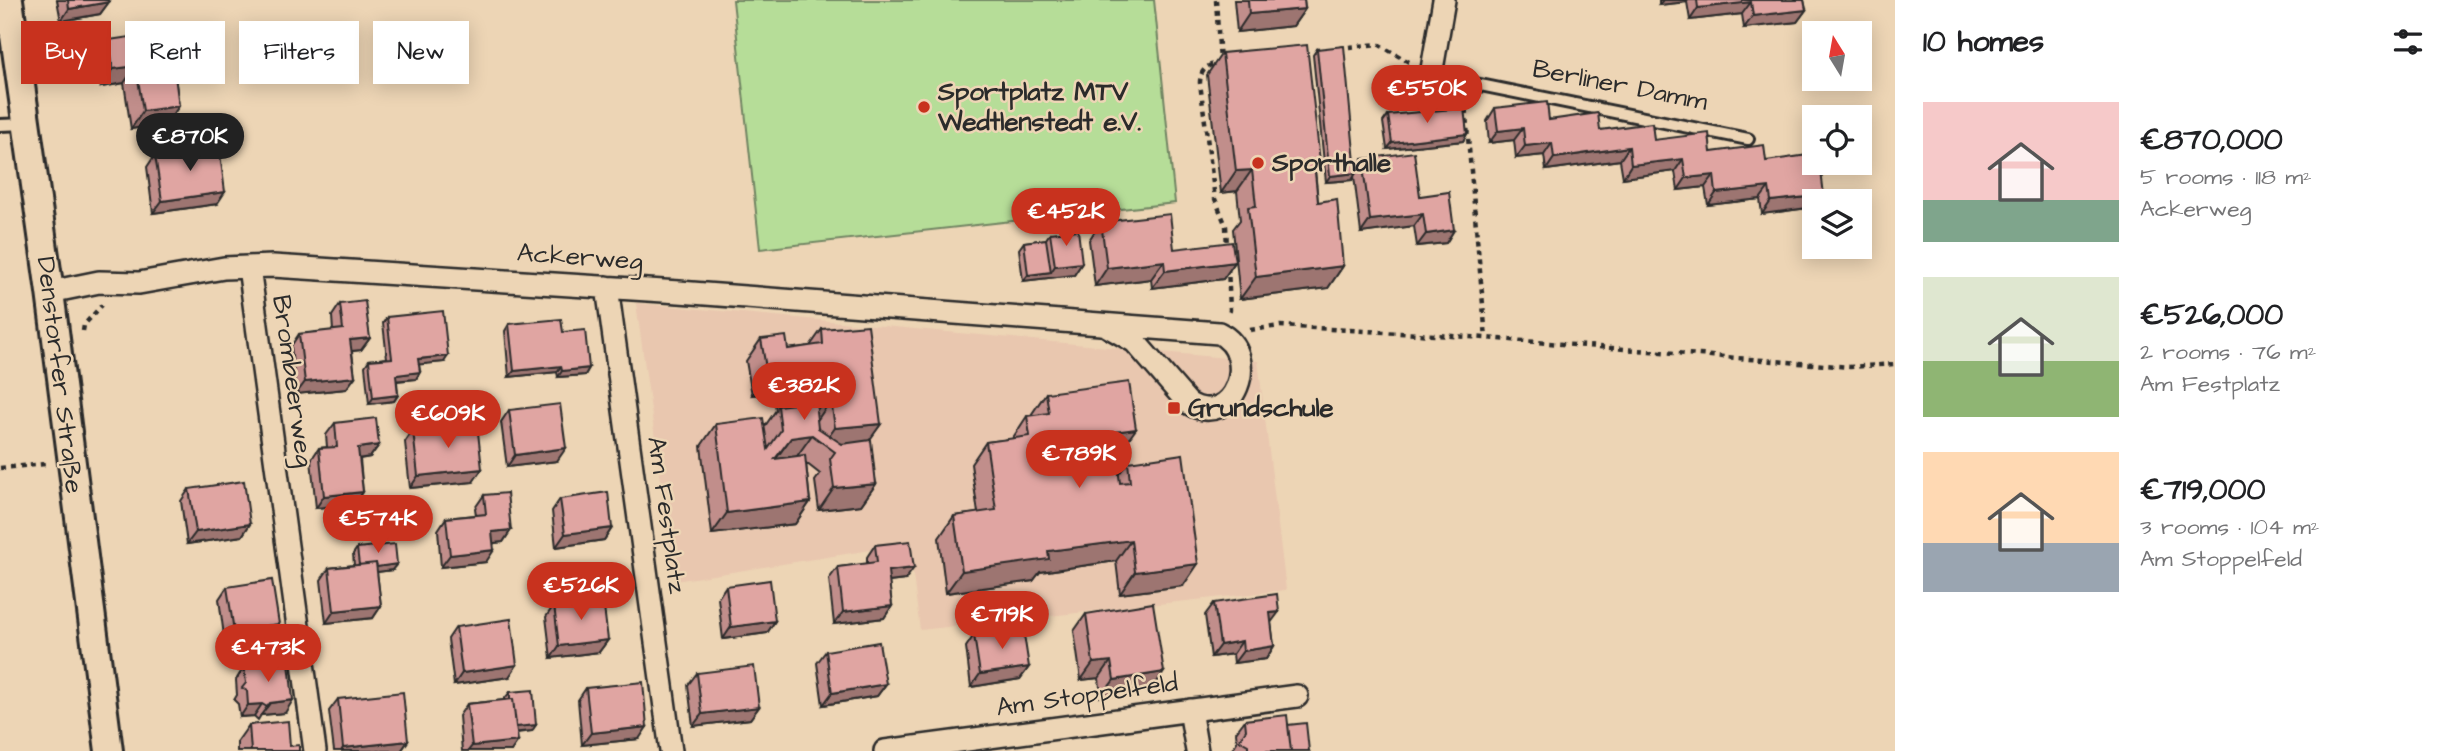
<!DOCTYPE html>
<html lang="en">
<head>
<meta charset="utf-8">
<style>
  body { margin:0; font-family:"Architects Daughter",sans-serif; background:#f2f2f2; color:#202124; height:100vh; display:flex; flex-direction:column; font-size:26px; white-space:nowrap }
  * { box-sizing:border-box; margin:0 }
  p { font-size:23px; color:#757577 }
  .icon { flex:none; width:38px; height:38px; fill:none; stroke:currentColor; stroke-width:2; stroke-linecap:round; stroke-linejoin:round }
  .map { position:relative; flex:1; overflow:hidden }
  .side { display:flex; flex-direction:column; background:#fff; width:560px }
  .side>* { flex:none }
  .guide { position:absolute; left:21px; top:21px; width:665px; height:63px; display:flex; gap:14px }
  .needle { width:46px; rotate:349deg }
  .buttons { position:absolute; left:1802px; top:21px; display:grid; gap:14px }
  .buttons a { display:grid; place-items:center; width:70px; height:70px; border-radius:0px; background:#fff; box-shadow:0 4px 18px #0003; font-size:35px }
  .price { position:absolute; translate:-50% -60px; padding:0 16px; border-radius:24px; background:#c8321e; color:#fff; font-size:23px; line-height:46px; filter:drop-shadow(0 2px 4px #0008) }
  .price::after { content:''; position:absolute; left:50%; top:42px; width:21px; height:16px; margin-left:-10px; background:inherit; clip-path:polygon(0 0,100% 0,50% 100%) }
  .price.active { background:#222; color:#fff }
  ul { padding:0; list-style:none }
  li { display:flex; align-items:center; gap:21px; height:175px; padding:0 28px }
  li span { display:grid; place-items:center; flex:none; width:196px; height:140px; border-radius:0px; color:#555 }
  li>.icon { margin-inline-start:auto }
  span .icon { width:84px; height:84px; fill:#fffc; stroke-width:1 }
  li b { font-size:30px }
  h2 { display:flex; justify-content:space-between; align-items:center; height:84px; padding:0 28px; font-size:30px }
  .chip { padding:0 24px; border-radius:0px; background:#fff; box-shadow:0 4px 18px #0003; font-size:24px; line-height:63px }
  .chip.active { background:#c8321e; color:#fff }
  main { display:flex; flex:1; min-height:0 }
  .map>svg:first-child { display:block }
</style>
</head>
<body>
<main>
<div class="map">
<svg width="1895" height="751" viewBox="0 0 1895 751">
  <rect width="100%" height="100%" fill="#edd5b5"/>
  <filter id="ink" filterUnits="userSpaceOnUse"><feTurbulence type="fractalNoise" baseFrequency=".0143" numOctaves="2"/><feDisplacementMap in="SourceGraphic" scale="14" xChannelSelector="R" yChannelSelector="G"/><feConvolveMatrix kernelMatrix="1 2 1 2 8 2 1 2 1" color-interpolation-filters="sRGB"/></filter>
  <g filter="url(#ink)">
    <path fill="#e9c7af" d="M636 303 1258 361 1286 590 920 630 909 544 675 581Z"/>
    <path fill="#b6dd98" stroke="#708462" stroke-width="2" d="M733 0H1154L1175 203 760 249Z"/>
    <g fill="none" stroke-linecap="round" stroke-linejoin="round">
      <g stroke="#2b2b2b" stroke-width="16">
        <path id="service" d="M1431 75 1748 139
          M0 125 26 124"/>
      </g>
      <g stroke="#2b2b2b" stroke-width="26">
        <path id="minor" d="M1431 75 1444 0
          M249 267 315 751
          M607 287 671 751
          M50 292 99 282 139 283 224 268 273 266 679 292 1219 333C1262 355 1234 431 1188 403L1135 342 1107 326
          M1190 710 1197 751
          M885 751 1297 696"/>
      </g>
      <g stroke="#2b2b2b" stroke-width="32">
        <path id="tertiary" d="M9 0 50 292 109 751"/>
      </g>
      <path stroke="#2b2b2b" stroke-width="4.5" stroke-dasharray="5 5" stroke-linecap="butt" d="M1216 0 1220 62C1207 65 1200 70 1200 83L1215 199 1226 226 1227 248
        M1339 48 1378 44 1409 62
        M1461 101 1465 104 1486 338
        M1228 267 1230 310 1229 314
        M1250 330 1280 326 1486 338 1850 367 1895 364
        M83 331 84 325 102 305
        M0 468 46 464"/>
      <use href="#service" stroke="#edd5b5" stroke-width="10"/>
      <use href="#minor" stroke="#edd5b5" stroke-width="21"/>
      <use href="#tertiary" stroke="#edd5b5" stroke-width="26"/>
    </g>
    <path fill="#c18e8b" stroke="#2b2b2b" stroke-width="2" d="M57 0H108L109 2 100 14 61 21Z
      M1234 0H1304L1305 9 1293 26 1237 32Z
      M1659 0H1804L1806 10 1797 22 1744 28 1742 14 1690 20 1687 2 1659 5Z
      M109 40 196 58 184 75 175 77 179 106 167 123 131 129 124 83 101 87 96 57Z
      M1317 49 1356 168 1362 159 1420 196 1454 230 1446 243 1417 246 1414 226 1361 233 1354 176 1352 180 1326 182 1313 55Z
      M1222 53 1320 161 1315 169 1318 202 1343 266 1328 288 1240 299 1233 229 1240 220 1237 191 1221 193 1207 75Z
      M1495 108 1711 152 1766 161 1824 195 1819 201H1815V207L1762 214 1760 199 1708 205 1705 187 1678 190 1675 171 1623 178 1620 160 1546 170 1544 155 1516 158 1514 140 1489 143 1487 121Z
      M1388 115 1467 134 1463 141 1387 149 1383 122Z
      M155 155 217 204 153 213 147 167Z
      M1101 222 1174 249 1235 262 1223 279 1152 288 1151 279 1095 286 1089 240Z
      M1050 233 1082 263 1074 275 1023 281 1019 249 1024 242 1046 239Z
      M340 304 370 338 361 350 352 351 355 377 346 389 296 394 291 346 299 334 333 331 332 316Z
      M387 317 444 362 419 364 420 372 416 379 397 381 398 395 394 401 369 404 365 366 369 360 387 358 383 323Z
      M509 324 563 332 589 368 585 375 558 377 557 372 509 377 505 331Z
      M822 329 881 424 869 440 876 484 861 505 819 510 815 481 820 474 806 463 810 502 795 524 712 534 701 446 716 424 765 426 776 410 773 393 752 395 746 361 761 339 788 349 810 346Z
      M1046 393 1120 451 1116 452 1119 474 1128 462 1183 586 1120 594 1116 561 1040 572 1033 581 946 593 939 538 954 516 978 513 971 464 986 442 1012 439 1027 416 1031 415Z
      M509 410 557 461 507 467 501 422Z
      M335 423 379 445 370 457 360 459 363 492 355 504 316 508 311 460 319 448 327 447 326 435Z
      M413 430 473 482 410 488 405 442Z
      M189 489 250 524 242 536 187 544 181 501Z
      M484 495 511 530 503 542 494 543 486 562 441 567 438 530 446 518 476 515 475 508Z
      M560 499 612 528 604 540 556 547 552 511Z
      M875 545 905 580 889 582 892 606 884 618 834 624 829 579 838 567 867 564V557Z
      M357 548 392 570 377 572 381 606 373 618 326 623 321 580 329 568 354 565 353 554Z
      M726 586 775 621 767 633 723 639 718 598Z
      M227 587 279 624 270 637 225 643 219 599Z
      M1214 603 1271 623 1274 646 1266 659 1234 663 1233 654 1211 657 1205 615Z
      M554 605 608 640 599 652 551 658 546 617Z
      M1086 614 1164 672 1152 689 1101 697 1099 678 1081 680 1074 631Z
      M456 627 509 677 454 685 448 639Z
      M974 635 1029 667 1020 679 971 687 966 647Z
      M826 651 886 684 877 696 823 705 817 663Z
      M244 667 285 713 261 715 258 720 254 716 240 717 238 704 234 700 237 695 236 680Z
      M697 673 759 707 750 719 693 726 688 685Z
      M586 688 639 739 582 745 578 700Z
      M510 692 532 731 517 733 511 751H462L459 716 467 704 505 700V698Z
      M338 699 408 741 401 751H334L329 711Z
      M1245 720 1288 725 1309 751H1231L1237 742 1236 732Z
      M249 725 290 746 299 751H237V742Z"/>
    <path fill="#9d7471" stroke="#2b2b2b" stroke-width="2" d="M1663 0H1688L1687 2 1659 5Z
      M109 2 100 14 61 21 69 9Z
      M1751 2 1742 14 1690 20 1698 8Z
      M1305 9 1293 26 1237 32 1249 14Z
      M1806 10 1797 22 1744 28 1753 16Z
      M196 58 184 75 161 79 173 61Z
      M136 66 124 83 101 87 113 69Z
      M179 106 167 123 131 129 143 111Z
      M1523 128 1514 140 1489 143 1498 131Z
      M1467 134 1463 141 1387 149 1392 143Z
      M1552 143 1544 155 1516 158 1525 146Z
      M1629 147 1620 160 1546 170 1554 158Z
      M1683 159 1675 171 1623 178 1631 165Z
      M1320 161 1305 183 1314 163Z
      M1252 170 1237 191 1221 193 1236 171Z
      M1356 173 1352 180 1326 182 1330 176Z
      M1714 175 1705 187 1678 190 1686 178Z
      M1769 187 1760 199 1708 205 1716 193Z
      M225 192 217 204 153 213 162 201Z
      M1824 195 1819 201H1815V207L1762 214 1771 201Z
      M1423 214 1414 226 1361 233 1370 220Z
      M1454 230 1446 243 1417 246 1426 234Z
      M1164 261 1151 279 1095 286 1107 268Z
      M1235 262 1223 279 1152 288 1165 271Z
      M1082 263 1074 275 1023 281 1028 275 1051 272 1055 266Z
      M1343 266 1328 288 1240 299 1256 277Z
      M370 338 361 350 342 352 350 340Z
      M448 356 444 362 414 365 418 359Z
      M561 366 557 372 509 377 514 371Z
      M589 368 585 375 558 377 562 371Z
      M788 371 773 393 752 395 767 374Z
      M420 372 416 379 391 381 396 375Z
      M355 377 346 389 296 394 305 382Z
      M818 394 803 416 779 415 792 397Z
      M398 395 394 401 369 404 373 398Z
      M831 400 816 422 808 423 823 401Z
      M881 424 866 445 824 443 835 428Z
      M1136 429 1120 451 1098 454 1113 432Z
      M812 435 797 456 760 481 791 438Z
      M379 445 370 457 350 460 358 448Z
      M566 448 557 461 507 467 515 455Z
      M482 469 473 482 410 488 418 476Z
      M876 484 861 505 819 510 834 488Z
      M363 492 355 504 316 508 324 496Z
      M810 502 795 524 712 534 727 513Z
      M250 524 242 536 187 544 196 532Z
      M612 528 604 540 556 547 565 534Z
      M511 530 503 542 484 544 492 532Z
      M1131 540 1116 561 1040 572 1033 581 946 593 962 571 1048 551Z
      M494 550 486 562 441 567 450 555Z
      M397 564 392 570 355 575 360 569Z
      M1198 564 1183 586 1120 594 1135 572Z
      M914 568 905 580 880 583 888 571Z
      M381 606 373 618 326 623 334 611Z
      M892 606 884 618 834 624 843 612Z
      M1279 612 1270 624V613Z
      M775 621 767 633 723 639 731 627Z
      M279 624 270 637 225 643 234 631Z
      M608 640 599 652 551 658 559 646Z
      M1242 641 1233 654 1211 657 1220 645Z
      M1274 646 1266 659 1234 663 1243 651Z
      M1111 661 1099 678 1081 680 1093 663Z
      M517 665 509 677 454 685 462 673Z
      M1029 667 1020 679 971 687 980 674Z
      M1164 672 1152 689 1101 697 1114 680Z
      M886 684 877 696 823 705 832 693Z
      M293 700 285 713 261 715 270 703Z
      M262 704 254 716 240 717 248 705Z
      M759 707 750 719 693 726 702 714Z
      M536 725 532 731 509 733 513 727Z
      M647 727 639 739 582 745 591 733Z
      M408 741 401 751H341L343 748Z
      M518 741 511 751H468L472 746Z"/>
    <path fill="#e0a5a2" stroke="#2b2b2b" stroke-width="2" d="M68 0H108L109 2 69 9Z
      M1248 0H1304L1305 9 1249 14Z
      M1697 0H1804L1806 10 1753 16 1751 2 1698 8Z
      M191 28 196 58 173 61 179 106 143 111 136 66 113 69 109 40Z
      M1307 45 1320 161 1314 163 1318 202 1337 199 1343 266 1256 277 1248 207 1256 206 1252 170 1236 171 1222 53Z
      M1344 46 1356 173 1330 176 1317 49Z
      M1547 102 1549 120 1598 113 1600 130 1652 123 1654 140 1709 133 1711 152 1764 145 1766 161 1815 154V163H1820L1824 195 1771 201 1769 187 1716 193 1714 175 1686 178 1683 159 1631 165 1629 147 1554 158 1552 143 1525 146 1523 128 1498 131 1495 108Z
      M1464 108 1467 134 1392 143 1388 115Z
      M219 146 225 192 162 201 155 155Z
      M1414 152 1420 196 1449 192 1454 230 1426 234 1423 214 1370 220 1362 159Z
      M1170 214 1174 249 1232 242 1235 262 1165 271 1164 261 1107 268 1101 222Z
      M1078 230 1082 263 1055 266 1050 233Z
      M1046 239 1051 272 1028 275 1024 242Z
      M365 301 370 338 350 340 355 377 305 382 299 334 343 329 340 304Z
      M443 311 448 356 418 359 420 372 396 375 398 395 373 398 369 360 392 358 387 317Z
      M561 319 563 332 585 330 589 368 562 371 561 366 514 371 509 324Z
      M868 325 881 424 835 428 831 400 823 401 816 411 818 428 842 444 871 440 876 484 834 488 830 459 835 452 812 435 791 438 775 459 805 455 810 502 727 513 716 424 763 418 768 449 781 430 778 406 811 402 818 394 792 397 788 371 767 374 761 339 786 336 788 349 823 344 822 329Z
      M1129 382 1136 429 1113 432 1120 483 1130 482 1128 462 1183 454 1198 564 1135 572 1131 540 1048 551 1049 559 962 571 954 516 996 510 986 442 1030 436 1027 416 1049 413 1046 393Z
      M560 404 566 448 515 455 509 410Z
      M376 418 379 445 358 448 363 492 324 496 319 448 337 447 335 423Z
      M477 423 482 469 418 476 413 430Z
      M244 481 250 524 196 532 189 489Z
      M608 492 612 528 565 534 560 499Z
      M507 493 511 530 492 532 494 550 450 555 446 518 486 514 484 495Z
      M910 541 914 568 888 571 892 606 843 612 838 567 877 562 875 545Z
      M395 544 397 564 377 567 376 563 359 565 357 548Z
      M376 563 381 606 334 611 329 568Z
      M272 580 279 624 234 631 227 587Z
      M770 580 775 621 731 627 726 586Z
      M1277 594 1279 612 1270 613 1274 646 1243 651 1242 641 1220 645 1214 603Z
      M603 599 608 640 559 646 554 605Z
      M1153 603 1164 672 1114 680 1111 661 1093 663 1086 614Z
      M511 619 517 665 462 673 456 627Z
      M1023 628 1029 667 980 674 974 635Z
      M879 642 886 684 832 693 826 651Z
      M289 663 293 700 270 703 267 707 262 704 248 705 247 691 242 688 246 683 244 667Z
      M754 666 759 707 702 714 697 673Z
      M643 682 647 727 591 733 586 688Z
      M533 690 536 725 516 727 513 699H510V692Z
      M403 692 408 741 343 748 338 699Z
      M513 699 518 741 472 746 467 704Z
      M1287 715 1291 751H1248V745L1239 740 1246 730 1245 720Z
      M288 721 290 746 299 745V751H251L249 725Z
      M1306 723 1309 751H1291L1288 725Z"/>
  </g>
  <g fill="#c8321e" stroke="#edd5b5" stroke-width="2.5">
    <circle cx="924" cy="107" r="7"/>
    <circle cx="1258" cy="163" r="7"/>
    <rect x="1167" y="401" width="14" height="14" rx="3.5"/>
  </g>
  <g text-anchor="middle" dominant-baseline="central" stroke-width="5" stroke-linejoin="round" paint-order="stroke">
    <g font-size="26" fill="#2b2b2b" stroke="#edd5b5">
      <text transform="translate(1620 85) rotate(11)">Berliner Damm</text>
      <text transform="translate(580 257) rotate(4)">Ackerweg</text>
      <text transform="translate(60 375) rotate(83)">Denstorfer Straße</text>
      <text transform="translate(293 381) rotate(82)">Brombeerweg</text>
      <text transform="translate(667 515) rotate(82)">Am Festplatz</text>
      <text transform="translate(1087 695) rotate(-8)">Am Stoppelfeld</text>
    </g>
    <g font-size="26" font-weight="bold" fill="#2b2b2b" stroke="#edd5b5" text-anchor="start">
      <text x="938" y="92">Sportplatz MTV<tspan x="938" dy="30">Wedtlenstedt e.V.</tspan></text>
      <text x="1272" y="163">Sporthalle</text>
      <text x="1188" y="408">Grundschule</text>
    </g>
  </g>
</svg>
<div class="buttons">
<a><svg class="needle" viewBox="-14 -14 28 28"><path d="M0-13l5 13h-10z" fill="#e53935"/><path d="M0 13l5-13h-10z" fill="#757577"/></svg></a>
<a><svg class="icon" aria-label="locate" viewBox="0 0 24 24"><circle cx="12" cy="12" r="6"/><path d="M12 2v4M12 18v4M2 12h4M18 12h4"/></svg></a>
<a><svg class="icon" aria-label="layers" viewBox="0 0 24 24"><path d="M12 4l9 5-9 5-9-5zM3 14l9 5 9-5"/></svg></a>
</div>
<b class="price" style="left:1427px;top:125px">€550K</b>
<b class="price active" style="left:190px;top:173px">€870K</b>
<b class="price" style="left:1066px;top:248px">€452K</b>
<b class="price" style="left:804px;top:422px">€382K</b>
<b class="price" style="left:448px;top:450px">€609K</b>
<b class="price" style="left:1079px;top:490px">€789K</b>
<b class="price" style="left:378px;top:555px">€574K</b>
<b class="price" style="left:581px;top:622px">€526K</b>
<b class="price" style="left:1002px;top:651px">€719K</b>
<b class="price" style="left:268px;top:684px">€473K</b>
<div class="guide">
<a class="chip active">Buy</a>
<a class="chip">Rent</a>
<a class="chip">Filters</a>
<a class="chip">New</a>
</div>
</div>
<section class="side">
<h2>10 homes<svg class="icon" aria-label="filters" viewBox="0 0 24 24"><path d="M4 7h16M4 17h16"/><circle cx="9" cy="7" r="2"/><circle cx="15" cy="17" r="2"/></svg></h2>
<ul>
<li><span style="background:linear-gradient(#f6c9c9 70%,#7fa58c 0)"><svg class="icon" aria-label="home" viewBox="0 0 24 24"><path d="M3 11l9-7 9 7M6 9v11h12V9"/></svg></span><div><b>€870,000</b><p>5 rooms · 118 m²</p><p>Ackerweg</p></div></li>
<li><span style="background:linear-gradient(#dfe7d0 60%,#8fb573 0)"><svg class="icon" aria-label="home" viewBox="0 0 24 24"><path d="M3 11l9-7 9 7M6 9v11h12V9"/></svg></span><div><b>€526,000</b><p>2 rooms · 76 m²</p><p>Am Festplatz</p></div></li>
<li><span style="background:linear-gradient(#ffd9b3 65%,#9aa5b1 0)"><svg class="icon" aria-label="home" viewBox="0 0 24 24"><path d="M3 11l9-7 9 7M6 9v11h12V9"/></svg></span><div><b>€719,000</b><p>3 rooms · 104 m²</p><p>Am Stoppelfeld</p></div></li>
</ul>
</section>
</main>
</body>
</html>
